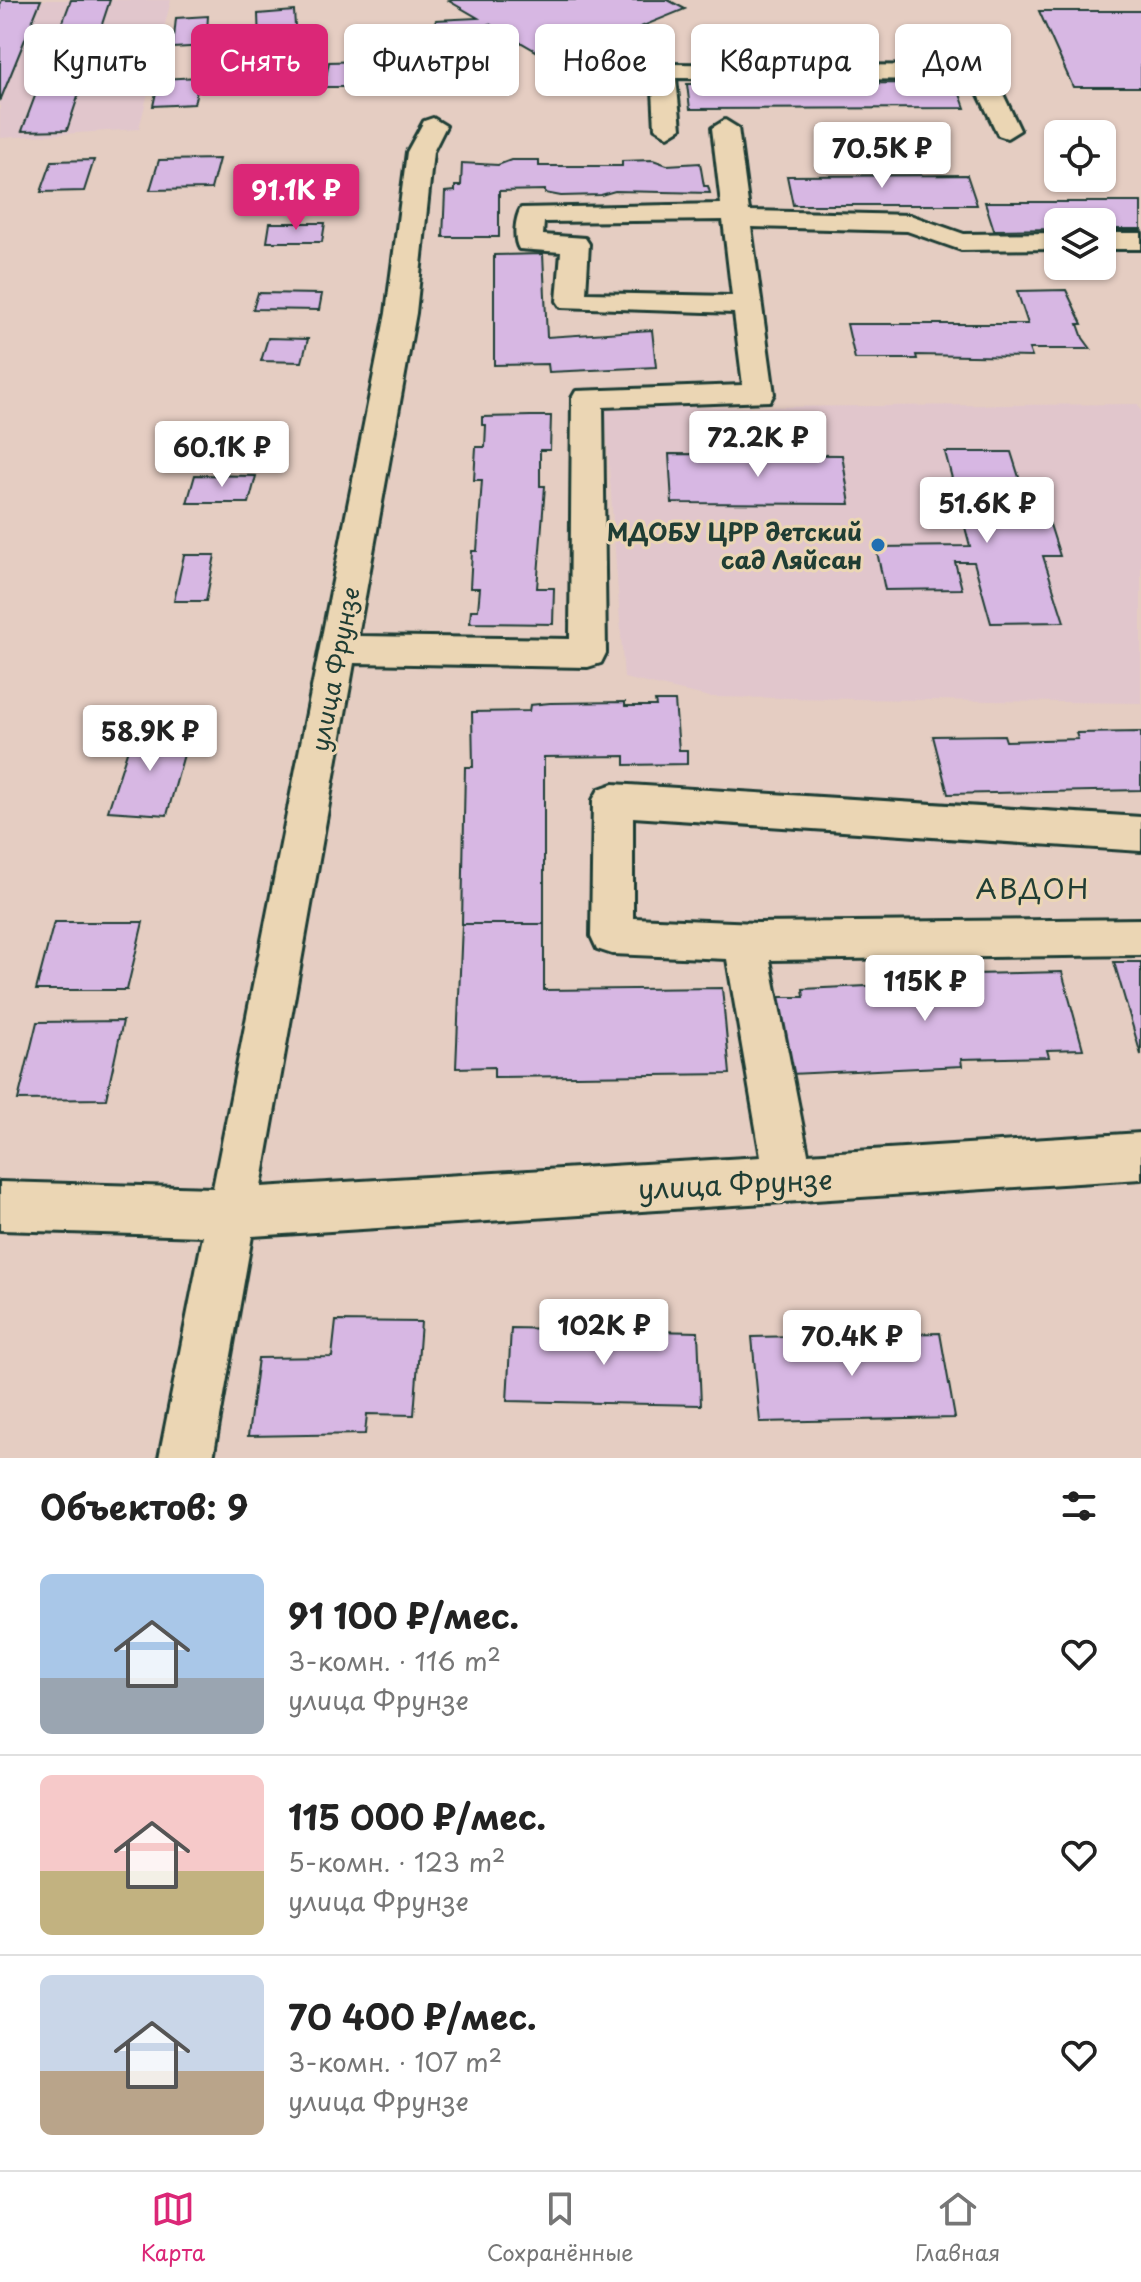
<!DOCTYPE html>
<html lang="ru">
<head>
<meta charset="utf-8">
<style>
  body { margin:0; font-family:"Playpen Sans",sans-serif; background:#f2f2f2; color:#222; height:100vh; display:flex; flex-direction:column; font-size:30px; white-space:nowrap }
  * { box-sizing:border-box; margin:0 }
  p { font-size:26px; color:#767676 }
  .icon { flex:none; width:44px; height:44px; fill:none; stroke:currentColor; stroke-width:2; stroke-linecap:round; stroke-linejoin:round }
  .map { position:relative; height:1458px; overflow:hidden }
  .details { display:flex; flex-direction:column; background:#fff; flex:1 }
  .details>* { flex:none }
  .banner { position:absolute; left:24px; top:24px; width:1094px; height:72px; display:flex; gap:16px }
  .buttons { position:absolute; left:1044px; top:120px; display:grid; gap:16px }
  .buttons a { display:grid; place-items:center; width:72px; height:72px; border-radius:12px; background:#fff; box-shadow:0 2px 6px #0004; font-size:40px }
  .price { position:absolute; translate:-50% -68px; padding:0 18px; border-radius:8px; background:#fff; color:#222; font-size:26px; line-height:52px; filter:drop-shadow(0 2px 4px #0008) }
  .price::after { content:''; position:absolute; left:50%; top:48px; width:24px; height:18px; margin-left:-12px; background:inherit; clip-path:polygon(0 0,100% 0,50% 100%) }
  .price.selected { background:#db2777; color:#fff }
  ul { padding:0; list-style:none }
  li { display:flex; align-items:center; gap:24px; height:200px; padding:0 40px }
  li+li { border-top:2px solid #e0e0e0 }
  li span { display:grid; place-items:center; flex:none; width:224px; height:160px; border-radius:12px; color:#555 }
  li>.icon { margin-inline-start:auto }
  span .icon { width:96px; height:96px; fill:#fffc; stroke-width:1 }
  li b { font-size:34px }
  h2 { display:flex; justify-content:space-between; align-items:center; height:96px; padding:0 40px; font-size:34px }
  .chip { padding:0 28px; border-radius:12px; background:#fff; box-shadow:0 2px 6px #0004; font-size:28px; line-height:72px }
  .chip.selected { background:#db2777; color:#fff }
  .tab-bar { display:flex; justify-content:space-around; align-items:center; height:112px; border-top:2px solid #e0e0e0; background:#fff; font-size:22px; color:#767676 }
  .tab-bar a { display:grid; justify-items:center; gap:4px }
  .tab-bar .selected { color:#db2777 }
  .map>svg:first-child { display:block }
</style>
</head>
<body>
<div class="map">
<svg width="1141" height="1458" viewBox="0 0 1141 1458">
  <rect width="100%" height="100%" fill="#e5cdc2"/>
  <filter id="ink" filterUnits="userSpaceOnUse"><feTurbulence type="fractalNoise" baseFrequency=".0125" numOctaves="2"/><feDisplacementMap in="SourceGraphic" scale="16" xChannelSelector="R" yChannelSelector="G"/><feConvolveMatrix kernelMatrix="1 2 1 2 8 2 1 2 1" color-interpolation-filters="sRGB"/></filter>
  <g filter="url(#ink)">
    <path fill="#e1c6cc" d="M0 0H171L139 129 0 138Z
      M1138 404 1141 411V703L710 697 624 678 605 408Z"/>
    <path fill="#d7b7e3" stroke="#1f3d34" stroke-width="2" d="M2 0H41L0 101V5Z
      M71 0H110L67 130 22 131Z
      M668 0 685 9 555 62 489 24 472 32 469 46 430 45 436 20 478 18 449 1 452 0Z
      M294 11 296 41 259 43 258 14Z
      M1039 11H1141V87H1073Z
      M208 16 206 46 173 48 176 18Z
      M364 61 360 87H324L329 62Z
      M200 77 194 104 153 106 159 79Z
      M956 83 965 108 690 109 687 84Z
      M219 159 211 189 150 190 159 160Z
      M94 160 84 191 41 192 52 161Z
      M511 160H539V166H622V161L653 160 667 165 700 163 704 186H708L710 193 615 191 601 195 561 196 545 193V190L499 191V237H443L445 192 455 191V186H461L462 163 498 165Z
      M967 175 977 205H793L787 176Z
      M331 176V200L284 203 285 178Z
      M985 202H1141V229H1102V222H1058V229L994 230Z
      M270 223H325L322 242H267Z
      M543 254 547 337 652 330 656 367 549 372 548 364 494 365V255Z
      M1066 290 1082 324H1078L1083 338 1091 349H1029L1032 357 916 355 917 359H855L847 324H1028L1017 291Z
      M258 293 322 294 319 310 253 309Z
      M268 338 308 339 302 362 261 361Z
      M531 416H551L550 450H540V486H545L537 588H554L553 624 470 623 471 610H478L480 588H470L472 551H477L482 480H474L476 447H485L486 425H482V417Z
      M945 452H1011L1029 509H1045L1060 556H1043L1064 622 991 623 974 562H955L962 589 885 590 876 547 970 546Z
      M669 454 842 455 850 504 672 503Z
      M195 475 256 476 249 503H187Z
      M184 555H215L206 601H174Z
      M655 701H675L679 750H687V764L625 765V756L544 757V924H462L465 767H473L472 712 529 711 530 705 550 703 625 702V706H656Z
      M134 730 190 733 167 815 108 811Z
      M1141 732V790L948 794 933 736 1004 735 1006 741 1078 739 1076 733Z
      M54 922H143L127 990H36Z
      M462 924H544V990L722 988 730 1074 494 1077V1067L456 1068Z
      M1114 962H1141V1055Z
      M1062 972 1083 1049 1047 1050 1049 1057 961 1059 962 1066 790 1074 766 997H804L803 989 975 981 974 974Z
      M123 1021 106 1099 18 1100 37 1022Z
      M336 1321 421 1322 414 1415 367 1414 365 1434 248 1436 258 1358 332 1357Z
      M511 1328 698 1332 701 1405 507 1401Z
      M940 1333 955 1418 760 1422 752 1337Z"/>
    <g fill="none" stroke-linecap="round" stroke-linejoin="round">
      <g stroke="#1f3d34" stroke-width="6">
        <path id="minor" d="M664 64 981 66 993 73 1020 130 1007 138 998 135 972 80 676 78 681 128 668 136 655 128 652 71Z
          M433 118 446 126 433 152 416 313 358 636 570 639 572 398 576 391 743 385 734 313 561 307 557 301 561 252 519 249C513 239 515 218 521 208L721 204 712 128 725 120 738 128 749 211 910 215 964 234 1058 233V249L961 250 907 231 751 227 774 394 770 401 603 407 606 653 601 663 588 667 354 663 261 1187 761 1157 727 959 612 954 597 949 591 936 593 800 599 789 613 784 1141 817V851L633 817V918L757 923 1141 919V955L770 960 808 1154 1141 1133V1179L252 1236 213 1458H159L203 1236 0 1230V1182L213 1188 386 313 407 152 424 121ZM723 220 732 296 586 293 589 244 585 238 543 235 544 222Z
          M1102 233H1141V249H1102Z"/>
      </g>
      <use href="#minor" fill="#ebd6b4" fill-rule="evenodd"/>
    </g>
  </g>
  <circle fill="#1f6fb2" stroke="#ebd6b4" stroke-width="3" cx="878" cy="545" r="8"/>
  <g text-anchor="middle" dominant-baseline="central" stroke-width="6" stroke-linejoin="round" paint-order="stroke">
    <g font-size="24" font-weight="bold" fill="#1f3d34" stroke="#ebd6b4" text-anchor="end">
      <text x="862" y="531">МДОБУ ЦРР детский<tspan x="862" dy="28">сад Ляйсан</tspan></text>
    </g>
    <g font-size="24" fill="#1f3d34" stroke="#ebd6b4">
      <text transform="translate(334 669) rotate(-79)">улица Фрунзе</text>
    </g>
    <g font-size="28" letter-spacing="2" fill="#1f3d34" stroke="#ebd6b4">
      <text x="1033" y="887">АВДОН</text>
    </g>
    <g font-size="28" fill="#1f3d34" stroke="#ebd6b4">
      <text transform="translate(735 1183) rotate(-3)">улица Фрунзе</text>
    </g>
  </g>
</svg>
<div class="buttons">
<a><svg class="icon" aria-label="locate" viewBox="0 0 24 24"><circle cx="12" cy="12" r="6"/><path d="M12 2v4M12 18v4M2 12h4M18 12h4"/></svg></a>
<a><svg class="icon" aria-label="layers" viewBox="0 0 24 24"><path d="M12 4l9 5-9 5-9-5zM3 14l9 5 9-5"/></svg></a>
</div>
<b class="price" style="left:882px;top:190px">70.5K ₽</b>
<b class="price selected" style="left:296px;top:232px">91.1K ₽</b>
<b class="price" style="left:758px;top:479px">72.2K ₽</b>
<b class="price" style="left:222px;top:489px">60.1K ₽</b>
<b class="price" style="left:987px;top:545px">51.6K ₽</b>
<b class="price" style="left:150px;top:773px">58.9K ₽</b>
<b class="price" style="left:925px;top:1023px">115K ₽</b>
<b class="price" style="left:604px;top:1367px">102K ₽</b>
<b class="price" style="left:852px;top:1378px">70.4K ₽</b>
<div class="banner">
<a class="chip">Купить</a>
<a class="chip selected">Снять</a>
<a class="chip">Фильтры</a>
<a class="chip">Новое</a>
<a class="chip">Квартира</a>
<a class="chip">Дом</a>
</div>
</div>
<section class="details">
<h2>Объектов: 9<svg class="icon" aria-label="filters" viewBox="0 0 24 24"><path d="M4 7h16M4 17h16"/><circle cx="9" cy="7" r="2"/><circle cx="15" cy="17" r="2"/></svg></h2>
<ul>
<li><span style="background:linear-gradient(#a9c7e8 65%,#9aa5b1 0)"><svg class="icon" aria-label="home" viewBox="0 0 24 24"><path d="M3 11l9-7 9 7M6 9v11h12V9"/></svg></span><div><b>91 100 ₽/мес.</b><p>3-комн. · 116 m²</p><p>улица Фрунзе</p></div><svg class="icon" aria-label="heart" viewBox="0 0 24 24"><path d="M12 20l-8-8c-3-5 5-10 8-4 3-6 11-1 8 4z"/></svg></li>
<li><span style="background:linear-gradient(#f6c9c9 60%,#c2b280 0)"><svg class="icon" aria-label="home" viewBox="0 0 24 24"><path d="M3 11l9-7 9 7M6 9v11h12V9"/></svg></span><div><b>115 000 ₽/мес.</b><p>5-комн. · 123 m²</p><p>улица Фрунзе</p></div><svg class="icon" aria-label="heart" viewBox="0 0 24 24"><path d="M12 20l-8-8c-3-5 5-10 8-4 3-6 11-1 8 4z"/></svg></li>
<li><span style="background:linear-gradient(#c9d6e8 60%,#b9a48a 0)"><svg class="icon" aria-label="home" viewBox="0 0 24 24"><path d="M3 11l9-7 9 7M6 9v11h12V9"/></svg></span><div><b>70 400 ₽/мес.</b><p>3-комн. · 107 m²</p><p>улица Фрунзе</p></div><svg class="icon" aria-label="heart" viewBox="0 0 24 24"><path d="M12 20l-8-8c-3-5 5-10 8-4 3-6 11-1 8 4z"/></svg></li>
</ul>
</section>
<nav class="tab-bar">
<a class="selected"><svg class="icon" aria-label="map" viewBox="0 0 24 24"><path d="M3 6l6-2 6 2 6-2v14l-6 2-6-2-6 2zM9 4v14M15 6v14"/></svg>Карта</a>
<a><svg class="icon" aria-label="saved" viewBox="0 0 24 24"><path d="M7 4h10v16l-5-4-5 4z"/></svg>Сохранённые</a>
<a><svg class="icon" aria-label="home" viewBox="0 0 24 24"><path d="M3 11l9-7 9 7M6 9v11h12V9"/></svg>Главная</a>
</nav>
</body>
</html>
